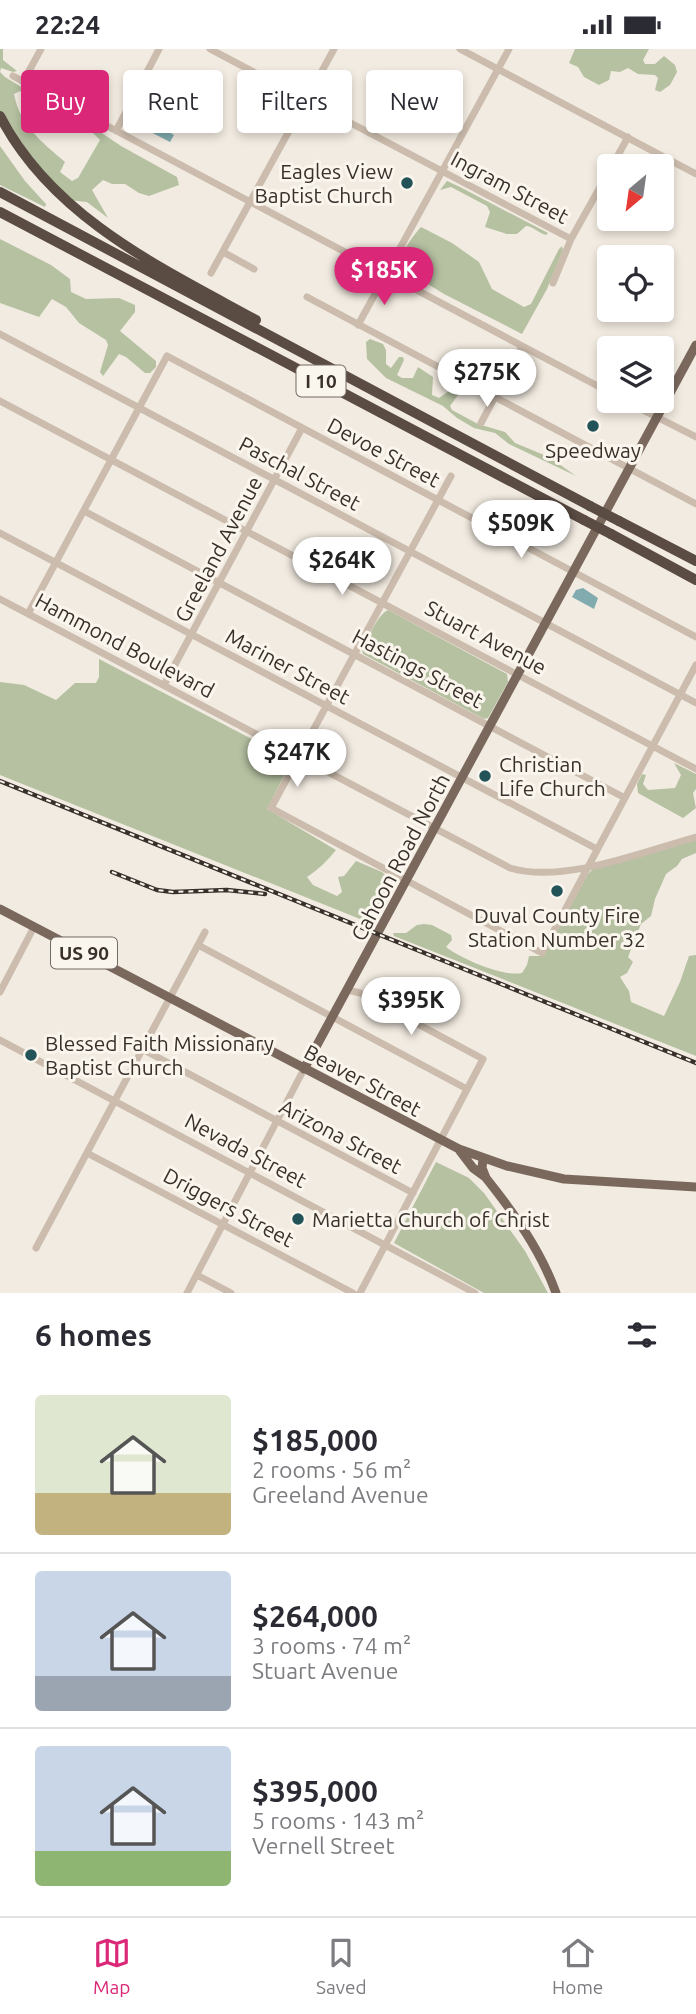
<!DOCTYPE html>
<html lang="en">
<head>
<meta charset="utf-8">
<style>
  body { margin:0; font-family:Ubuntu,sans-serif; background:#f2f2f3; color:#2b2b33; height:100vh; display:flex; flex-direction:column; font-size:26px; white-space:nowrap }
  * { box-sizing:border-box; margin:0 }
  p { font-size:23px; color:#7c7c81 }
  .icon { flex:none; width:38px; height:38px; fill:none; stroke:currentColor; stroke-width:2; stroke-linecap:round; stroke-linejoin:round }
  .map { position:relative; height:1244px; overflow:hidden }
  .side { display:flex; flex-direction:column; background:#fff; flex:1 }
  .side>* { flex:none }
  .guide { position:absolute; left:21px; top:21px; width:654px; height:63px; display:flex; gap:14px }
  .needle { width:46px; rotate:209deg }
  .fabs { position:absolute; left:597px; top:105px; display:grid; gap:14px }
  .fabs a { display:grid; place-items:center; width:77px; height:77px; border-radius:7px; background:#fff; box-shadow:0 4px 10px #0003; font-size:35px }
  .price { position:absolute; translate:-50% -60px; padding:0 16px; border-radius:24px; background:#fff; color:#222; font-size:23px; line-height:46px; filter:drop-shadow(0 2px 4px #0008) }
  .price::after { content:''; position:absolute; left:50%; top:42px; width:21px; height:16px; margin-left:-10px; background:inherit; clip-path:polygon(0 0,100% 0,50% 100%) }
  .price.active { background:#db2777; color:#fff }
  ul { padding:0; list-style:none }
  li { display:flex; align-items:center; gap:21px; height:175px; padding:0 35px }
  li+li { border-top:2px solid #e1e1e2 }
  li span { display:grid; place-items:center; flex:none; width:196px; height:140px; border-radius:7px; color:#555 }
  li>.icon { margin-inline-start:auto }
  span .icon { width:84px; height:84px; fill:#fffc; stroke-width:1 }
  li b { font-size:30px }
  h2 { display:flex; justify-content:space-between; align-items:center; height:84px; padding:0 35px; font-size:30px }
  .tag { padding:0 24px; border-radius:7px; background:#fff; box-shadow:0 4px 10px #0003; font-size:24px; line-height:63px }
  .tag.active { background:#db2777; color:#fff }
  .status { display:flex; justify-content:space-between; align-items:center; height:49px; padding:0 35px; background:#fff; direction:ltr }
  .status svg { height:19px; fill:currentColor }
  .menu { display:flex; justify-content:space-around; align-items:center; height:98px; border-top:2px solid #e1e1e2; background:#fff; font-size:19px; color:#7c7c81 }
  .menu a { display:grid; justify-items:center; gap:4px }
  .menu .active { color:#db2777 }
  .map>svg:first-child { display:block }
</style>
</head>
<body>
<div class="status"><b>22:24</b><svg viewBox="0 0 49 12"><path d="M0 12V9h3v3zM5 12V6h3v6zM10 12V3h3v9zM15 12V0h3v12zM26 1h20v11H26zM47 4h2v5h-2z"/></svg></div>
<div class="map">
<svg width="696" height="1244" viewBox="0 0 696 1244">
  <rect width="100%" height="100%" fill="#f2ebe1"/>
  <path fill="#b5c1a1" d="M0 0H3V11L17 22 13 23 1 19 0 23 5 28 83 76 81 78 76 77 20 42 14 45C20 77 42 93 65 113L60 123 72 132 78 129 100 91 89 80 93 78 121 97 177 128 179 136 149 147 139 144 125 135H112L103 131 92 141 108 169 87 153 69 151 25 105 0 62Z
    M575 0H649L643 11 645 15H655L664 7 675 16 677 23 670 36 660 43 655 41 658 29 655 26 638 25 628 19 620 23 611 22 609 31 599 36 584 28 578 18 569 14Z
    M0 97 25 132 46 155 45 158 0 136Z
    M447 132 460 138 548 184 546 186C538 184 533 177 526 177L517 185H507L485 178 490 163 487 157 451 138 440 141Z
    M421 178 452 194 479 213 492 240 524 258 531 255 559 200 562 197 563 201 547 240 522 285 444 245 400 218C400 204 412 188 421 178Z
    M0 190 51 216 70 230 71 243 86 250 119 249 135 256V263L120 282 156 312V318L150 324H145L126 308 119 305 103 327 100 323 108 296 106 291 79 274 66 258 52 250 39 268 0 254Z
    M370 290 383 295 386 301V315L391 319 399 308H403L404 311 397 326 402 329H413L418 318 433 328 432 346 439 349 453 339 461 342 450 357 452 361 478 375 505 383 515 394 549 408 576 427 509 395 495 384 474 379 457 369 443 357 386 329 367 310 366 293Z
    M388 561 507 625 508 633 488 669 484 670 363 605 362 601C369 589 376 567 388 561Z
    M99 610 284 707 291 713 267 760 336 801C327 812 319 820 307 828L313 836 337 847 342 843 338 828 344 827 356 812 382 823 395 834 375 876 0 726V633L24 636 56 651 75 634H96L99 628Z
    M674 714 696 725V740L693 744 696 759 683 769 638 744 637 735 642 725 646 726 643 735 648 741 675 739 681 726Z
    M696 790V804L682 810 677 817 666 825 655 850 651 867 641 875 628 908 633 913 627 924 620 928 629 942 631 953 664 967 680 933 689 907 696 906V1007L394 887 393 884H406L417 876 424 875 432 876 451 886 452 891 446 898C462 910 502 928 522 924L527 916 529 907H543L588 825 593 820Z
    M436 1113 469 1129 484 1144 525 1202 548 1244H484L394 1194Z"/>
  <path fill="#81abaf" d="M142 64 162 75 164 80 174 86 170 93 137 76Z
    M583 539 598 549 594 560 572 548 576 541Z"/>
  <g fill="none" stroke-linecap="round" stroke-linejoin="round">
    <path stroke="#cbbcad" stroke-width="7" d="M210 0 571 190
      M460 0 696 125
      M13 27 609 343
      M23 33 41 0
      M116 82 159 0
      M612 117 628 88
      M223 203 254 220
      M211 224 334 0
      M553 234 571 190 609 122
      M307 248 696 455
      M358 276 509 0
      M0 285 696 654
      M0 352 696 720
      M625 352 696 388
      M481 374 522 297
      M451 427 271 759 542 904 696 616
      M84 462 625 749
      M0 484 597 800
      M0 550 510 819C563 835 642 803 696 788
      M28 565 167 307 696 588
      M164 636 302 379
      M198 896 467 1040
      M348 941 360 944 483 1010 360 1244
      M0 943 34 878
      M0 991 475 1244
      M142 1000 413 1144
      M87 1104 353 1244
      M36 1199 205 883
      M197 1226 231 1244
      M187 1244 304 1020"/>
    <path stroke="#7a685d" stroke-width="9" d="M0 860 459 1100 507 1117 564 1130 696 1138
      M304 1020 696 296
      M460 1102 473 1119 484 1127
      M483 1110 482 1119 486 1129C514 1164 541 1202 556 1244"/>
    <path stroke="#5a4b43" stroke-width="10" d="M0 67C52 168 161 219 256 271
      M0 143 590 457
      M0 163 584 471
      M619 472 696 512
      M611 485 696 531"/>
    <g stroke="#39302b" stroke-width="4.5">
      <path id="rail" d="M0 732 696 1014
        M112 823 157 841 173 843 227 841 265 845"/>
    </g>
    <use href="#rail" stroke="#faf5ed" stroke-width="2" stroke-dasharray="5" stroke-linecap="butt"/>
    <path stroke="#5a4b43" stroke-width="10" d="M590 457 619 472
      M584 471 611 485"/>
  </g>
  <g fill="#225359" stroke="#faf5ed" stroke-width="2.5">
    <circle cx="407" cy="134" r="7"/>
    <circle cx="593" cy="377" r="7"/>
    <circle cx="485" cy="727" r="7"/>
    <circle cx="557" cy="842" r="7"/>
    <circle cx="31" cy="1006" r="7"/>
    <circle cx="298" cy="1170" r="7"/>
  </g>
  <g text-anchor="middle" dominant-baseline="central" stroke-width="6" stroke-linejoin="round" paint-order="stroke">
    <g fill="#faf5ed" stroke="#736b65" stroke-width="2">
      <rect x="296.5" y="316.5" width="49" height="31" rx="5"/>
      <rect x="51" y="888.5" width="66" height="31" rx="5"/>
    </g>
    <g font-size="19" font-weight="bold" fill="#39302b">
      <text x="321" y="332">I 10</text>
      <text x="84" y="904">US 90</text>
    </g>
    <g font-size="21" fill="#39302b" stroke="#faf5ed" text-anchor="start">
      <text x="393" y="122" text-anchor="end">Eagles View<tspan x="393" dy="24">Baptist Church</tspan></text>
      <text x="593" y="401" text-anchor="middle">Speedway</text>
      <text x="499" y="715">Christian<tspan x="499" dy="24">Life Church</tspan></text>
      <text x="557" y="866" text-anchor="middle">Duval County Fire<tspan x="557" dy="24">Station Number 32</tspan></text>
      <text x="45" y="994">Blessed Faith Missionary<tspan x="45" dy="24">Baptist Church</tspan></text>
      <text x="312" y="1170">Marietta Church of Christ</text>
    </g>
    <g font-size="21" fill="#39302b" stroke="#faf5ed">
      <text transform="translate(510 138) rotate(28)">Ingram Street</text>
      <text transform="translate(384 403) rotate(28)">Devoe Street</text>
      <text transform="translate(300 424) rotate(28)">Paschal Street</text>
      <text transform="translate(218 500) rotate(-62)">Greeland Avenue</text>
      <text transform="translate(486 588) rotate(28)">Stuart Avenue</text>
      <text transform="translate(125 596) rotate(28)">Hammond Boulevard</text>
      <text transform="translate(288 617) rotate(28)">Mariner Street</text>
      <text transform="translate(418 619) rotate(28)">Hastings Street</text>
      <text transform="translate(400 808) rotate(-62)">Cahoon Road North</text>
      <text transform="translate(363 1031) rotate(28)">Beaver Street</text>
      <text transform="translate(341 1087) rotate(28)">Arizona Street</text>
      <text transform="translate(246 1101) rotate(28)">Nevada Street</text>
      <text transform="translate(229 1158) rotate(28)">Driggers Street</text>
    </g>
  </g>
</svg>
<div class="fabs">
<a><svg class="needle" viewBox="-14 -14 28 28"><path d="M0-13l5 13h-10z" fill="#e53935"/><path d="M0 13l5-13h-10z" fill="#7c7c81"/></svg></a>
<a><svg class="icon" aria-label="locate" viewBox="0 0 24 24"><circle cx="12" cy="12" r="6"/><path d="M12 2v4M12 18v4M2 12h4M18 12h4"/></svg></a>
<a><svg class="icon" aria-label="layers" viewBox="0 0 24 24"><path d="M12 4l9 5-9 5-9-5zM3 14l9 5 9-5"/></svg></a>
</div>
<b class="price active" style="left:384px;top:258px">$185K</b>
<b class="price" style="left:487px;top:360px">$275K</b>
<b class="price" style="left:521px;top:511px">$509K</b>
<b class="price" style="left:342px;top:548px">$264K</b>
<b class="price" style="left:297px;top:740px">$247K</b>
<b class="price" style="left:411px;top:988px">$395K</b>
<div class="guide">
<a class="tag active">Buy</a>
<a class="tag">Rent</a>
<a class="tag">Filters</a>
<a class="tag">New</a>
</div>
</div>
<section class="side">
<h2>6 homes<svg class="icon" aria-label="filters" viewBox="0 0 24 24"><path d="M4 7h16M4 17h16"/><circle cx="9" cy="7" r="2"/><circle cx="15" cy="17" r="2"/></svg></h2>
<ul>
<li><span style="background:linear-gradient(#dfe7d0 70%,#c2b280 0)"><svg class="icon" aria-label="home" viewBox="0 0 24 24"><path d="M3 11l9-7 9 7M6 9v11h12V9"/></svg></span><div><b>$185,000</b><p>2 rooms · 56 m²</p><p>Greeland Avenue</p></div></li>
<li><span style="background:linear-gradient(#c9d6e8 75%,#9aa5b1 0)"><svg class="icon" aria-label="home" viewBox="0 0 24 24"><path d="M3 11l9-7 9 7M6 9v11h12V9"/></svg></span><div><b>$264,000</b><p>3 rooms · 74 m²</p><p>Stuart Avenue</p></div></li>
<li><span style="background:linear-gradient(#c9d6e8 75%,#8fb573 0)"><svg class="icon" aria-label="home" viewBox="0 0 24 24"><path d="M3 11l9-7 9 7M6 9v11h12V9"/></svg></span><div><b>$395,000</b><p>5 rooms · 143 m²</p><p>Vernell Street</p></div></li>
</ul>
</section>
<nav class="menu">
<a class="active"><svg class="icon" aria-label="map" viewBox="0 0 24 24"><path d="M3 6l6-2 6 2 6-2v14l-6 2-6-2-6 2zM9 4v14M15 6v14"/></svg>Map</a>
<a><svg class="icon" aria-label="saved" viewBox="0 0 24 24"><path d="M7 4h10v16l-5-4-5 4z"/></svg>Saved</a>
<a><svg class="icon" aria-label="home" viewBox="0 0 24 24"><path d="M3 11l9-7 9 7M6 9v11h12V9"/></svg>Home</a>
</nav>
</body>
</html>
